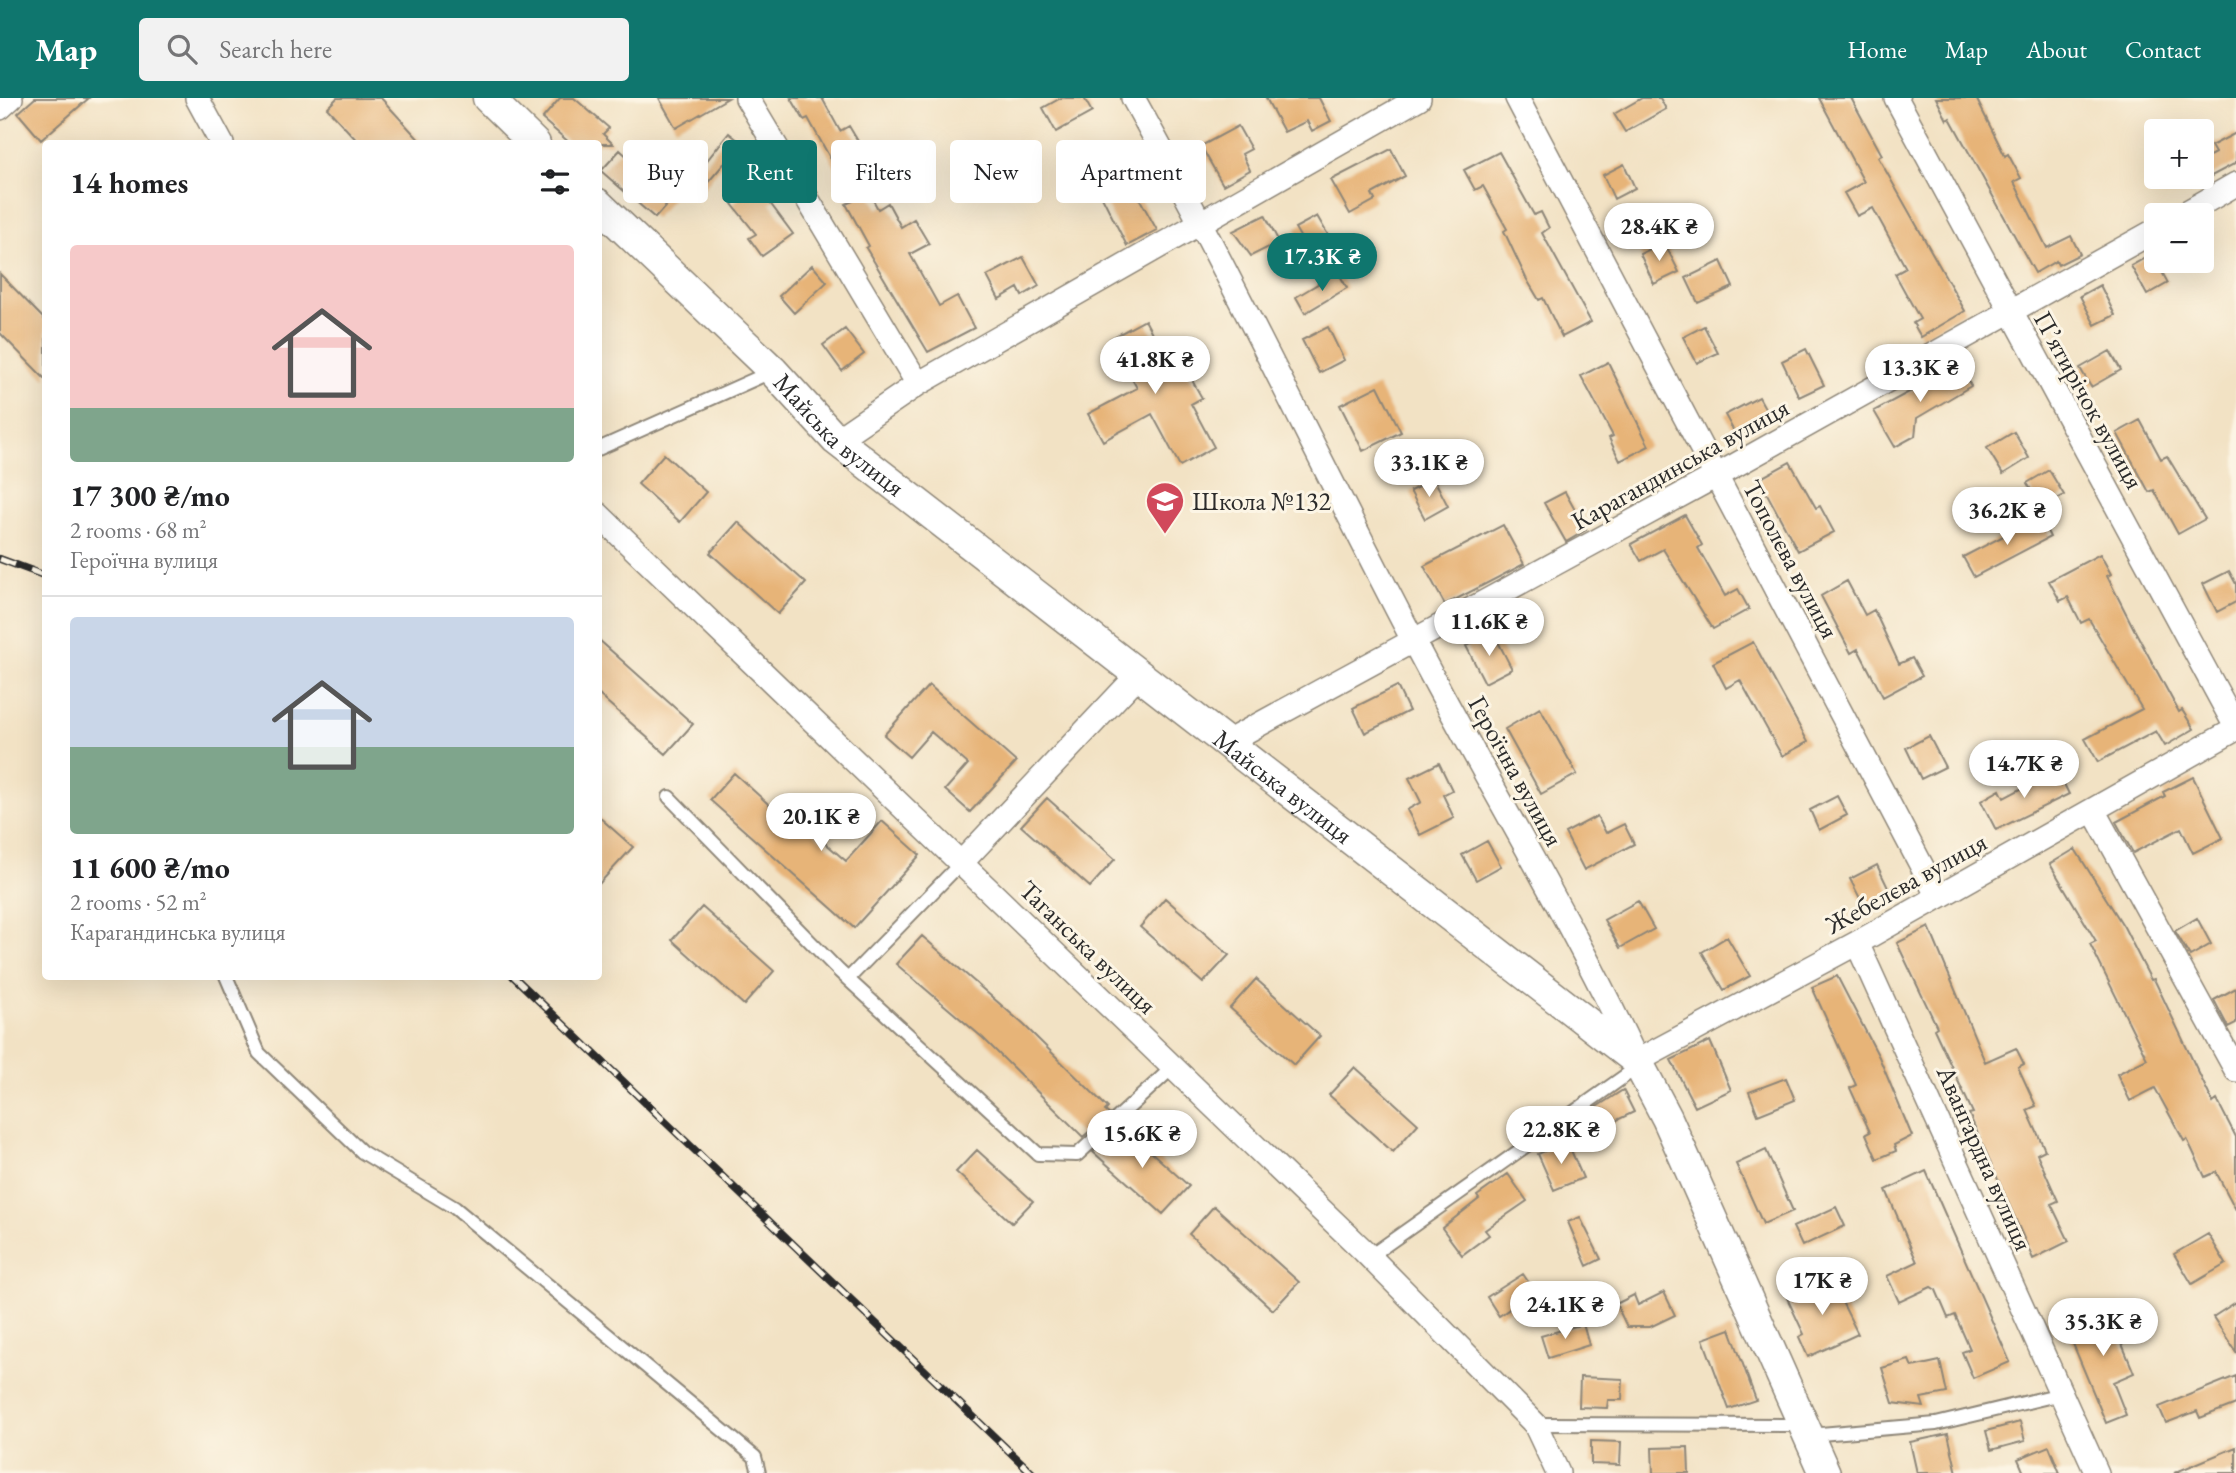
<!DOCTYPE html>
<html lang="en">
<head>
<meta charset="utf-8">
<style>
  body { margin:0; font-family:"EB Garamond",serif; background:#f2f2f2; color:#202124; height:100vh; display:flex; flex-direction:column; font-size:26px; white-space:nowrap }
  * { box-sizing:border-box; margin:0 }
  p { font-size:23px; color:#757577 }
  .icon { flex:none; width:38px; height:38px; fill:none; stroke:currentColor; stroke-width:2; stroke-linecap:round; stroke-linejoin:round }
  .map { position:relative; flex:1; overflow:hidden }
  .details { position:absolute; left:42px; top:42px; width:560px; height:840px; display:flex; flex-direction:column; background:#fff; border-radius:7px; box-shadow:0 7px 28px #0002 }
  .details>* { flex:none }
  .guide { position:absolute; left:623px; top:42px; width:665px; height:63px; display:flex; gap:14px }
  .tools { position:absolute; left:2144px; top:21px; display:grid; gap:14px }
  .tools a { display:grid; place-items:center; width:70px; height:70px; border-radius:7px; background:#fff; box-shadow:0 7px 28px #0002; font-size:35px }
  .price { position:absolute; translate:-50% -60px; padding:0 16px; border-radius:24px; background:#fff; color:#222; font-size:23px; line-height:46px; filter:drop-shadow(0 2px 4px #0008) }
  .price::after { content:''; position:absolute; left:50%; top:42px; width:21px; height:16px; margin-left:-10px; background:inherit; clip-path:polygon(0 0,100% 0,50% 100%) }
  .price.on { background:#0f766e; color:#fff }
  ul { padding:0; list-style:none }
  li { display:grid; align-content:center; gap:14px; height:371px; padding:0 28px }
  li+li { border-top:2px solid #e0e0e0 }
  li span { display:grid; place-items:center; height:217px; border-radius:7px; color:#555 }
  li>.icon { margin-inline-start:auto }
  span .icon { width:126px; height:126px; fill:#fffc; stroke-width:1 }
  li b { font-size:30px }
  h2 { display:flex; justify-content:space-between; align-items:center; height:84px; padding:0 28px; font-size:30px }
  .pill { padding:0 24px; border-radius:7px; background:#fff; box-shadow:0 7px 28px #0002; font-size:24px; line-height:63px }
  .pill.on { background:#0f766e; color:#fff }
  header { display:flex; align-items:center; gap:42px; box-sizing:border-box; height:98px; padding:0 35px; background:#0f766e; color:#fff }
  header strong { font-size:33px }
  nav { display:flex; gap:38px; margin-inline-start:auto; font-size:24px }
  .search { width:490px; height:63px; background:#f2f2f2; display:flex; align-items:center; gap:18px; box-sizing:border-box; padding:0 24px; border-radius:7px; color:#757577; font-size:26px }
  .map>svg:first-child { display:block }
</style>
</head>
<body>
<header>
<strong>Map</strong>
<div class="search"><svg class="icon" aria-label="search" viewBox="0 0 24 24"><circle cx="10" cy="10" r="6"/><path d="M15 15l6 6"/></svg>Search here</div>
<nav><a>Home</a><a>Map</a><a>About</a><a>Contact</a></nav>
</header>
<div class="map">
<svg width="2236" height="1375" viewBox="0 0 2236 1375">
  <rect width="100%" height="100%" fill="#fcf5e5"/>
  <filter id="ink" filterUnits="userSpaceOnUse"><feTurbulence type="fractalNoise" baseFrequency=".0143" numOctaves="2"/><feDisplacementMap in="SourceGraphic" scale="14" xChannelSelector="R" yChannelSelector="G"/><feConvolveMatrix kernelMatrix="1 2 1 2 8 2 1 2 1" color-interpolation-filters="sRGB"/></filter>
  <filter id="wash" filterUnits="userSpaceOnUse"><feTurbulence type="fractalNoise" baseFrequency=".00686" numOctaves="4" result="noise"/><feDisplacementMap in="SourceGraphic" scale="28" xChannelSelector="R" yChannelSelector="G"/><feGaussianBlur stdDeviation="1.57" result="paint"/><feColorMatrix in="noise" values="0 0 0 0 0 0 0 0 0 0 0 0 0 0 0 0 0 1.4 0 .05"/><feComposite in="paint" operator="in"/></filter>
  <g filter="url(#wash)">
    <rect width="100%" height="100%" fill="#f2e2c4"/>
    <g id="blocks">
      <path fill="#e7b478" d="M35 0H89L41 42 18 15Z
        M337 0H381L423 46H360L327 10Z
        M560 0H574L609 30 603 36 613 46H571L542 21Z
        M659 0H728L676 30Z
        M791 0H822L840 33 849 28 874 70 860 78 878 111 888 105 901 129 914 121 929 146 910 156 939 208 957 198 974 230 928 254 866 150 869 148 846 106 853 103 834 67 808 20 804 22Z
        M1061 0H1084L1092 14 1056 34 1043 10Z
        M1266 0H1319L1331 23 1312 33 1307 23 1284 34Z
        M1642 0H1660L1666 11 1625 34 1614 16Z
        M1819 0H1851L1882 57 1878 59 1965 213 1921 239 1913 225 1920 221 1895 176 1906 170 1873 110 1857 118 1844 95 1864 84Z
        M1936 0H1976L2005 58 2008 56 2021 80 2014 84 2047 150 2071 138 2080 156 2058 167 2056 163 2035 175 1950 20 1947 22Z
        M1238 28 1251 51 1242 56 1250 72 1223 87 1201 48Z
        M729 35 749 51 735 67 728 61 704 89 693 80Z
        M2236 35V65L2202 83V62L2215 55 2211 48Z
        M1391 51 1405 78 1372 96 1375 102 1350 116 1331 82Z
        M620 52 673 100 655 120 601 73Z
        M1499 54 1534 117 1541 114 1549 130 1542 135 1591 224 1562 239 1543 200 1539 202 1526 180 1504 133 1507 131 1483 88 1475 92 1464 72Z
        M1118 62 1157 132 1127 148 1091 77Z
        M1624 66 1635 90 1614 101 1603 77Z
        M763 81 777 100 770 105 793 136 762 158 749 140 756 136 732 106Z
        M1265 117 1279 144 1251 158 1233 133Z
        M1317 118 1331 142 1309 154 1295 130Z
        M1664 144 1679 174 1654 186 1640 156Z
        M2152 156 2168 185 2147 197 2131 168Z
        M1023 159 1039 188 1022 198 1018 190 999 201 987 178Z
        M1721 163 1733 189 1698 205 1686 180Z
        M812 167 827 184 794 215 779 198Z
        M1338 174 1347 190 1305 215 1296 199Z
        M0 176 46 223V282L0 235Z
        M2100 187 2115 217 2095 227 2080 198Z
        M1145 222 1168 265 1179 259 1202 300 1191 306 1214 349 1180 368 1152 316 1103 343 1088 316 1137 290 1110 241Z
        M1704 228 1718 255 1697 265 1683 239Z
        M1328 229 1344 262 1319 275 1302 242Z
        M845 231 864 256 842 273 823 247Z
        M1806 251 1824 287 1799 299 1782 263Z
        M2110 253 2121 272 2091 289 2080 270Z
        M1608 264 1649 348 1620 363 1609 340 1613 338 1581 278Z
        M1959 267 1971 288 1917 320 1915 338 1895 349 1874 313Z
        M1378 288 1401 334 1363 353 1340 307Z
        M1759 299 1771 321 1737 339 1725 317Z
        M2140 322 2161 361 2167 358 2205 421 2178 436 2154 392 2149 394 2117 335Z
        M2014 334 2029 360 2003 376 1987 350Z
        M664 356 706 394 680 424 638 386Z
        M1790 364 1816 410 1820 408 1834 434 1798 453 1759 381Z
        M2049 372 2064 397 2042 410 2027 385Z
        M1434 381 1448 408 1425 421 1410 393Z
        M1565 394 1586 432 1566 444 1544 405Z
        M1685 417 1702 447 1698 450 1725 498 1738 491 1749 511 1713 531 1663 451 1641 463 1631 446Z
        M2040 419 2050 439 1974 479 1963 459Z
        M738 424 806 485 778 516 710 455Z
        M1503 427 1524 466 1445 507 1424 468Z
        M2100 456 2111 476 2107 478 2134 531 2179 614 2182 612 2194 631 2165 648 2156 633 2098 664 2085 641 2142 611 2089 521 2081 525 2068 499 2060 503 2049 483Z
        M2229 473 2236 486V504L2217 514 2203 486Z
        M1847 483 1865 517 1874 512 1899 566 1912 560 1922 578 1883 599 1858 551 1851 555 1821 498Z
        M1493 534 1512 571 1485 585 1466 548Z
        M598 541 693 626 666 656 598 596Z
        M1753 544 1808 644 1782 658 1740 582 1726 590 1713 565Z
        M929 587 1016 664 970 714 945 692 968 666 931 634 909 659 884 637Z
        M1397 588 1409 613 1365 635 1353 610Z
        M1540 610 1577 676 1541 696 1505 631Z
        M1929 638 1945 669 1921 681 1906 650Z
        M1439 665 1452 692 1443 697 1454 720 1420 737 1407 712 1421 704 1409 680Z
        M2057 672 2069 696 1996 732 1981 703 2000 692 2004 700Z
        M734 675 787 723 793 717 846 763 882 723 920 757 854 830 710 702Z
        M2193 679 2223 740 2193 755 2181 730 2133 755 2116 724 2165 698 2163 694Z
        M1837 698 1847 717 1819 732 1810 712Z
        M1047 700 1115 761 1090 789 1021 728Z
        M598 718 633 749 598 787Z
        M1597 718 1606 735 1624 726 1634 746 1584 772 1565 735Z
        M1487 743 1501 768 1476 782 1462 757Z
        M2075 751 2124 829 2151 882 2154 881 2213 1005 2217 1002 2236 1039V1112L2216 1074 2205 1079 2187 1041 2184 1043 2155 990 2130 1003 2117 976 2147 961 2090 846 2096 843 2050 766Z
        M1877 767 1891 796 1865 810 1850 781Z
        M1165 800 1229 857 1203 885 1140 829Z
        M1638 803 1654 831 1620 850 1604 822Z
        M702 809 774 873 744 907 672 842Z
        M2197 820 2211 846 2190 858 2175 833Z
        M1929 829 1985 964 2016 950 2024 966 2018 969 2036 1008 2027 1012 2045 1052 2037 1056 2058 1103 2051 1106 2069 1143 2033 1161 1969 1016 1973 1015 1934 931 1937 929 1897 845Z
        M922 838 1024 927 1108 1010 1105 1013 1109 1016 1083 1039 983 940 896 866Z
        M1727 839 1750 878 1724 892 1702 854Z
        M1837 878 1879 959 1912 1038 1894 1047 1896 1053 1877 1061 1866 1036 1870 1034 1850 990 1856 987 1812 889Z
        M1256 881 1320 938 1294 967 1230 910Z
        M2236 890V925L2228 929 2214 902Z
        M1710 943 1731 992 1695 1009 1671 962Z
        M1355 969 1418 1026 1393 1054 1329 997Z
        M1786 980 1795 1002 1758 1017 1749 994Z
        M1623 992 1634 1014 1592 1034 1584 1017Z
        M1122 1028 1189 1088 1163 1116 1093 1054Z
        M1567 1043 1583 1080 1554 1092 1538 1056Z
        M977 1052 1033 1103 1012 1125 956 1074Z
        M1766 1052 1793 1113 1763 1126 1736 1066Z
        M1926 1073 2010 1264 1973 1280 1962 1254 1970 1251 1955 1217 1948 1220 1936 1192 1931 1189 1899 1204 1887 1178 1917 1164 1886 1092Z
        M1508 1076 1527 1103 1485 1132 1489 1137 1462 1157 1442 1130 1479 1101 1477 1098Z
        M1214 1108 1299 1184 1273 1212 1189 1136Z
        M1836 1109 1845 1128 1802 1148 1793 1129Z
        M1580 1119 1601 1161 1587 1168 1568 1124Z
        M2208 1136 2226 1166 2192 1186 2174 1156Z
        M1523 1176 1535 1194 1499 1218 1487 1199Z
        M1830 1180 1858 1236 1808 1259 1799 1239 1804 1236 1787 1200Z
        M1664 1194 1675 1217 1650 1229H1627L1616 1206 1634 1197 1638 1207Z
        M2236 1204V1254L2213 1219Z
        M2119 1206 2127 1224 2115 1229 2134 1275 2113 1284 2126 1317 2106 1325 2066 1229Z
        M1583 1226 1589 1247 1548 1260 1541 1238Z
        M1730 1231 1756 1302 1729 1311 1703 1241Z
        M1909 1262 1912 1269 1940 1263 1947 1295 1921 1300 1924 1309 1893 1305 1882 1270Z
        M2236 1278V1306L2200 1320 2197 1313 2166 1325 2159 1309Z
        M1580 1279 1623 1281 1622 1302H1608L1607 1310 1579 1309Z
        M2020 1324 2025 1343 1991 1352 1986 1333Z
        M1948 1336 1957 1375H1917L1910 1344Z
        M1591 1343 1621 1344 1620 1367 1591 1366Z
        M2049 1348 2060 1375H2024L2018 1361Z
        M1688 1349 1689 1375H1653L1652 1350Z
        M2236 1349V1375H2174Z"/>
    </g>
  </g>
  <g filter="url(#ink)">
    <use href="#blocks" fill-opacity="0" stroke="#8e8678" stroke-width="2"/>
    <g fill="none" stroke-linecap="round" stroke-linejoin="round">
      <g stroke="#8e8678" stroke-width="16">
        <path id="service" d="M598 351 773 273
          M669 699 839 873 1038 1056 1077 1057 1173 969
          M226 878 259 955 362 1054 455 1110 755 1359 759 1375
          M848 881 961 765
          M1369 1159 1639 968
          M1535 1326 1803 1327
          M1809 1337 1936 1326 2061 1296"/>
      </g>
      <g stroke="#8e8678" stroke-width="26">
        <path id="minor" d="M197 0 222 46
          M747 0 918 286
          M1133 0C1232 178 1319 363 1414 544 1487 684 1570 819 1637 963L1857 845 2236 631
          M1517 0 1938 799
          M1896 0 2236 629
          M0 10 11 0
          M2182 117 2236 86
          M836 342 918 286 1419 0
          M598 416 1364 1153 1535 1326 1558 1375
          M1227 644 1716 378 2156 132
          M2093 712 2236 972
          M961 765 1139 576
          M1857 845 2097 1375"/>
      </g>
      <g stroke="#8e8678" stroke-width="33">
        <g id="tertiary">
          <path d="M488 0 535 46"/>
          <path id="s1" d="M598 106 773 273 836 342 1637 963 1667 1020 1825 1375"/>
        </g>
      </g>
      <use href="#service" stroke="#fff" stroke-width="12"/>
      <use href="#minor" stroke="#fff" stroke-width="23"/>
      <use href="#tertiary" stroke="#fff" stroke-width="30"/>
      <g stroke="#2b2b2b" stroke-width="8">
        <path id="rail" d="M0 461 46 478
          M513 878 1032 1375"/>
      </g>
      <use href="#rail" stroke="#fcf5e5" stroke-width="5" stroke-dasharray="16" stroke-linecap="butt"/>
    </g>
  </g>
  <defs>
    <g id="school-pin" transform="scale(2.0125)"><path d="M0 17L-7.5 6A9.5 9.5 0 1 1 7.5 6Z" fill="#d1495b" stroke="#fcf5e5"/><path d="M0-5L7-2L0 1L-7-2ZM-4 1L0 2.5L4 1V4Q0 6-4 4Z" fill="#fff"/></g>
  </defs>
  <g fill-rule="evenodd">
    <use href="#school-pin" x="1165" y="403"/>
  </g>
  <g text-anchor="middle" dominant-baseline="central" stroke-width="6" stroke-linejoin="round" paint-order="stroke">
    <g font-size="26" fill="#2b2b2b" stroke="#fcf5e5">
      <text transform="translate(2089 302) rotate(61)">П’ятирічок вулиця</text>
      <text stroke="none"><textPath href="#s1" startOffset="334">Майська вулиця</textPath></text>
      <text transform="translate(1680 366) rotate(-29)">Карагандинська вулиця</text>
      <text transform="translate(1791 461) rotate(62)">Тополєва вулиця</text>
      <text transform="translate(1516 673) rotate(61)">Героїчна вулиця</text>
      <text stroke="none"><textPath href="#s1" startOffset="901">Майська вулиця</textPath></text>
      <text transform="translate(1906 785) rotate(-29)">Жебелєва вулиця</text>
      <text transform="translate(1088 849) rotate(44)">Таганська вулиця</text>
      <text transform="translate(1985 1060) rotate(66)">Авангардна вулиця</text>
    </g>
    <g font-size="26" fill="#2b2b2b" stroke="#fcf5e5" text-anchor="start">
      <text x="1192" y="403">Школа №132</text>
    </g>
  </g>
</svg>
<div class="tools">
<a>+</a>
<a>−</a>
</div>
<b class="price" style="left:1659px;top:165px">28.4K ₴</b>
<b class="price on" style="left:1322px;top:195px">17.3K ₴</b>
<b class="price" style="left:1155px;top:298px">41.8K ₴</b>
<b class="price" style="left:1920px;top:306px">13.3K ₴</b>
<b class="price" style="left:1429px;top:401px">33.1K ₴</b>
<b class="price" style="left:2007px;top:449px">36.2K ₴</b>
<b class="price" style="left:1489px;top:560px">11.6K ₴</b>
<b class="price" style="left:2024px;top:702px">14.7K ₴</b>
<b class="price" style="left:821px;top:755px">20.1K ₴</b>
<b class="price" style="left:1561px;top:1068px">22.8K ₴</b>
<b class="price" style="left:1142px;top:1072px">15.6K ₴</b>
<b class="price" style="left:1822px;top:1219px">17K ₴</b>
<b class="price" style="left:1565px;top:1243px">24.1K ₴</b>
<b class="price" style="left:2103px;top:1260px">35.3K ₴</b>
<div class="guide">
<a class="pill">Buy</a>
<a class="pill on">Rent</a>
<a class="pill">Filters</a>
<a class="pill">New</a>
<a class="pill">Apartment</a>
</div>
<section class="details">
<h2>14 homes<svg class="icon" aria-label="filters" viewBox="0 0 24 24"><path d="M4 7h16M4 17h16"/><circle cx="9" cy="7" r="2"/><circle cx="15" cy="17" r="2"/></svg></h2>
<ul>
<li><span style="background:linear-gradient(#f6c9c9 75%,#7fa58c 0)"><svg class="icon" aria-label="home" viewBox="0 0 24 24"><path d="M3 11l9-7 9 7M6 9v11h12V9"/></svg></span><div><b>17 300 ₴/mo</b><p>2 rooms · 68 m²</p><p>Героїчна вулиця</p></div></li>
<li><span style="background:linear-gradient(#c9d6e8 60%,#7fa58c 0)"><svg class="icon" aria-label="home" viewBox="0 0 24 24"><path d="M3 11l9-7 9 7M6 9v11h12V9"/></svg></span><div><b>11 600 ₴/mo</b><p>2 rooms · 52 m²</p><p>Карагандинська вулиця</p></div></li>
</ul>
</section>
</div>
</body>
</html>
